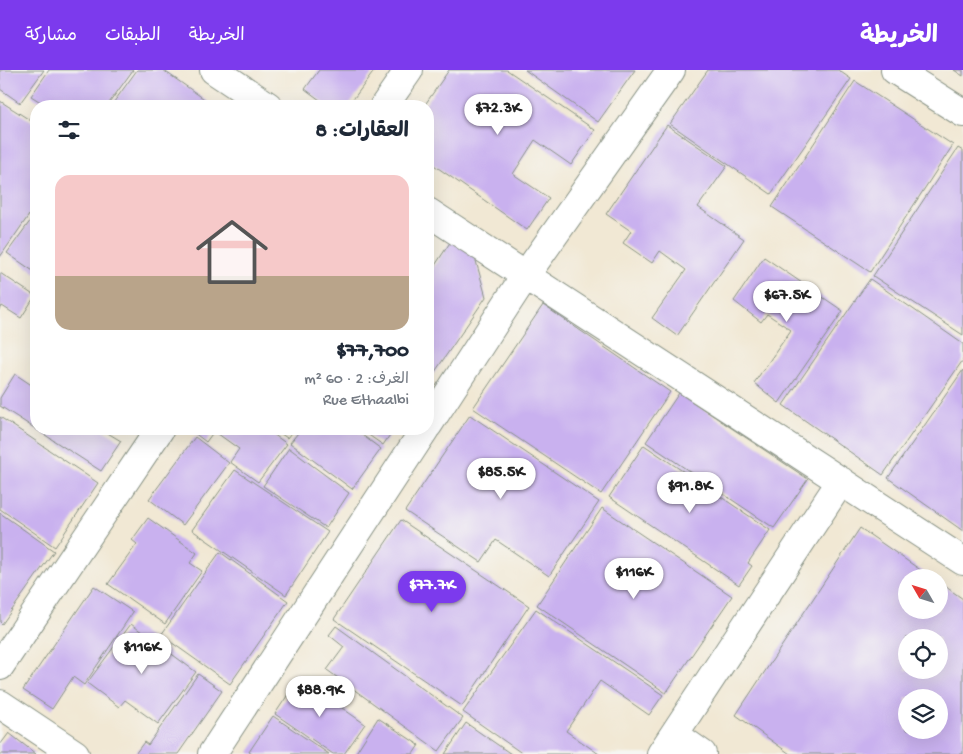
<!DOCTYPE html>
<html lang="ar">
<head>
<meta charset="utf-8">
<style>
  body { margin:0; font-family:"Gochi Hand","Playpen Sans Arabic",sans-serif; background:#f6f6f7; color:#1f2937; direction:rtl; height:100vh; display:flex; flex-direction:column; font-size:19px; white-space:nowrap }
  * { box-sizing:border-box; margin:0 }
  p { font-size:16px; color:#747a83 }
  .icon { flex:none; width:28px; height:28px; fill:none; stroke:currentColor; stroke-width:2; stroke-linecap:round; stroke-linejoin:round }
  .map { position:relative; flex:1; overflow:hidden; direction:ltr }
  .drawer { position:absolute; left:30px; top:30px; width:404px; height:335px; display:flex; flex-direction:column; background:#fff; border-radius:20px; box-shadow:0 5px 20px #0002; direction:rtl }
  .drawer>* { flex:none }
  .needle { width:32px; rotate:309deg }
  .buttons { position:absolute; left:898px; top:499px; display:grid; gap:10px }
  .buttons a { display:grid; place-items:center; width:50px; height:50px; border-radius:50%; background:#fff; box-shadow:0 5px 20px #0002; font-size:25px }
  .price { position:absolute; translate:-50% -42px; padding:0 11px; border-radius:18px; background:#fff; color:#222; font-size:16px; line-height:32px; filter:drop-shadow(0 1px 2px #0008) }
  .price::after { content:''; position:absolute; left:50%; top:30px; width:15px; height:11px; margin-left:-8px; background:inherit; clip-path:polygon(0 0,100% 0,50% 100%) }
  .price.on { background:#7c3aed; color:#fff }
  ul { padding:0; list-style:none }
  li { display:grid; align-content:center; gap:10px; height:265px; padding:0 25px }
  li+li { border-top:1px solid #e0e1e3 }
  li span { display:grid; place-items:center; height:155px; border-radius:15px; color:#555 }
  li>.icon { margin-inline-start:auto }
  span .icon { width:90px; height:90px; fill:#fffc; stroke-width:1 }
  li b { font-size:21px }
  h2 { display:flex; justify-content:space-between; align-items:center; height:60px; padding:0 25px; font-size:21px }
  header { display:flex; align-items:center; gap:30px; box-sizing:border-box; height:70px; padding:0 25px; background:#7c3aed; color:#fff }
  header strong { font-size:24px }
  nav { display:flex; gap:28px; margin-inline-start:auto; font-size:18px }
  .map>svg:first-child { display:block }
</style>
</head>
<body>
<header>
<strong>الخريطة</strong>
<nav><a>الخريطة</a><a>الطبقات</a><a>مشاركة</a></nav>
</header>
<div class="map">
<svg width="963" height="684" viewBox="0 0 963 684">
  <rect width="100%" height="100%" fill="#f6f6f2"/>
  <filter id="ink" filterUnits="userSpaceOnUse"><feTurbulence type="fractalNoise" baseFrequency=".02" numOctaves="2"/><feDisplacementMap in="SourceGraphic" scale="10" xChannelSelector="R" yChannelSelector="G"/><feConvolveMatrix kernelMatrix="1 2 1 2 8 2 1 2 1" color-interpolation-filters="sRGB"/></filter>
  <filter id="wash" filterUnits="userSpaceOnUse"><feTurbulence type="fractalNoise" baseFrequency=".0096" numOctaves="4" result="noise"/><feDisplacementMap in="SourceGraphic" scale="20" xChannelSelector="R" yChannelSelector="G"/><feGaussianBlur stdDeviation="1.12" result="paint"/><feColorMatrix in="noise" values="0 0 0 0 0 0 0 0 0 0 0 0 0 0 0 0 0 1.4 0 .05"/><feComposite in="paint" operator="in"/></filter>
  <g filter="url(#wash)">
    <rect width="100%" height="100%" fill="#f1e8d4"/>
    <g id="blocks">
      <path fill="#c9b1ef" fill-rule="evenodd" d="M0 0H44L20 33 0 19Z
        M49 0H133L107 36H47L31 26Z
        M137 0H163L210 33 207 36H111Z
        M319 0H375L348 36H328L305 19Z
        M449 0H507L595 60 571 95 535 70 513 104 549 128 527 160 428 91V36H424Z
        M525 0H635L598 52Z
        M708 0H838L851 9 771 124 670 54Z
        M954 0H963V6Z
        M855 11 953 75 870 202 772 137Z
        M0 31 36 54V135L0 187Z
        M667 55 727 96 698 137 744 169 677 266 652 248 686 200 660 181 652 193 623 173 631 161 606 144Z
        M958 78 963 81V265L873 206Z
        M36 143V203L7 183Z
        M451 171 474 184 486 227 430 309 428 308V206Z
        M764 187 843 241 779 333 754 313 791 260 767 244 761 252 734 231Z
        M0 203 35 226 21 248 2 236 0 240Z
        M870 209 963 274V290L883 405 783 335Z
        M543 235 670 322 601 424 473 338Z
        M963 300V461L888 408Z
        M15 304 36 318V359H101L121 371 101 401 0 336V328Z
        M679 323 808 409 774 458 646 372Z
        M470 345 599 432 549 506 496 470 481 492 405 441Z
        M0 347 98 413 55 477 0 439Z
        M196 359H266L287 374 258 412 230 392 239 379 214 361 206 372 193 362Z
        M274 359H294L287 368Z
        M301 359H354L381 379 352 419 290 373Z
        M360 359H394L383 375Z
        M195 367 229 393 183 455 149 429Z
        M644 375 770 460 748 493 752 496 739 515 609 427Z
        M289 378 349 423 326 458 263 416Z
        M235 400 328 462 286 525 192 460Z
        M602 438 732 526 666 623 537 535Z
        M0 443 54 481 2 554 0 552Z
        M148 448 197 483 190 493 202 501 165 554 108 514 137 474 132 470Z
        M401 450 529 536 462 636 334 549Z
        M860 458 932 508H906V540H939V512L963 529V684H790L736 645ZM906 568H939V600H906ZM906 628H939V660H906Z
        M220 482 288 531 230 614 161 565Z
        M94 516 133 542 84 615 73 607 52 639 23 620Z
        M536 539 663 625 649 645 600 611 566 661 599 684H523L463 642Z
        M131 554 196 602 158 654 125 630 119 637 87 613Z
        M336 556 463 648 439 681 327 600 344 577 329 565Z
        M198 604 222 621 178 684H135L144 672 148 675Z
        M299 608 365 654 344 684H333L275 644Z
        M273 646 329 684H252L249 682Z
        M378 648 419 675 413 684H355Z
        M466 653 511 684H445Z
        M9 663 36 684H0V675Z"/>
    </g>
  </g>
  <g filter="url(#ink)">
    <use href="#blocks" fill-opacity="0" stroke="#889284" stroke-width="1"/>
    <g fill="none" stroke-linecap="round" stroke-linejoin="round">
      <g stroke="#889284" stroke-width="30">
        <path id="minor" d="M214 0 268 36
          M895 0 963 43
          M384 36 409 0
          M428 142 963 491
          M428 355 525 206 671 0
          M0 596 160 359
          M0 634 75 684
          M675 665 702 684
          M212 684 425 359
          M661 684 841 411"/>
      </g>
      <use href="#minor" stroke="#fff" stroke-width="28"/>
    </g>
  </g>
</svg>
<div class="buttons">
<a><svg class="needle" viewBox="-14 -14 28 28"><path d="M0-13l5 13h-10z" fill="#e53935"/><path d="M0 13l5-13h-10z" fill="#747a83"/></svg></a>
<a><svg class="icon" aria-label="locate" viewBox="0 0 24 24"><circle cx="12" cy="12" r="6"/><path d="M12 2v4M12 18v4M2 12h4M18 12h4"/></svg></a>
<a><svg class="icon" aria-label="layers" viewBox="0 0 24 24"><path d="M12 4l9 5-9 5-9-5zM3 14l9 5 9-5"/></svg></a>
</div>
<b class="price" style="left:498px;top:66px">$72.3K</b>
<b class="price" style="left:787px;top:253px">$67.5K</b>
<b class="price" style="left:501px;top:430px">$85.5K</b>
<b class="price" style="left:690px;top:444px">$91.8K</b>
<b class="price" style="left:634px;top:530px">$116K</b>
<b class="price on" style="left:432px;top:543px">$77.7K</b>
<b class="price" style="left:142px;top:605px">$116K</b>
<b class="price" style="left:320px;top:648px">$88.9K</b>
<section class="drawer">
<h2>العقارات: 8<svg class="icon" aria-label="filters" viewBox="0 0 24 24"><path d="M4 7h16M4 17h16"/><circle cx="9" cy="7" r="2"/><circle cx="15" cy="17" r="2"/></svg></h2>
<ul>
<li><span style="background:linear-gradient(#f6c9c9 65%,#b9a48a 0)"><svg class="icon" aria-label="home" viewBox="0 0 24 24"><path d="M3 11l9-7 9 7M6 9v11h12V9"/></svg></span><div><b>$77,700</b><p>الغرف: 2 · 60 m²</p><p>Rue Ethaalbi</p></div></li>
</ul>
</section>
</div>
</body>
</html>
